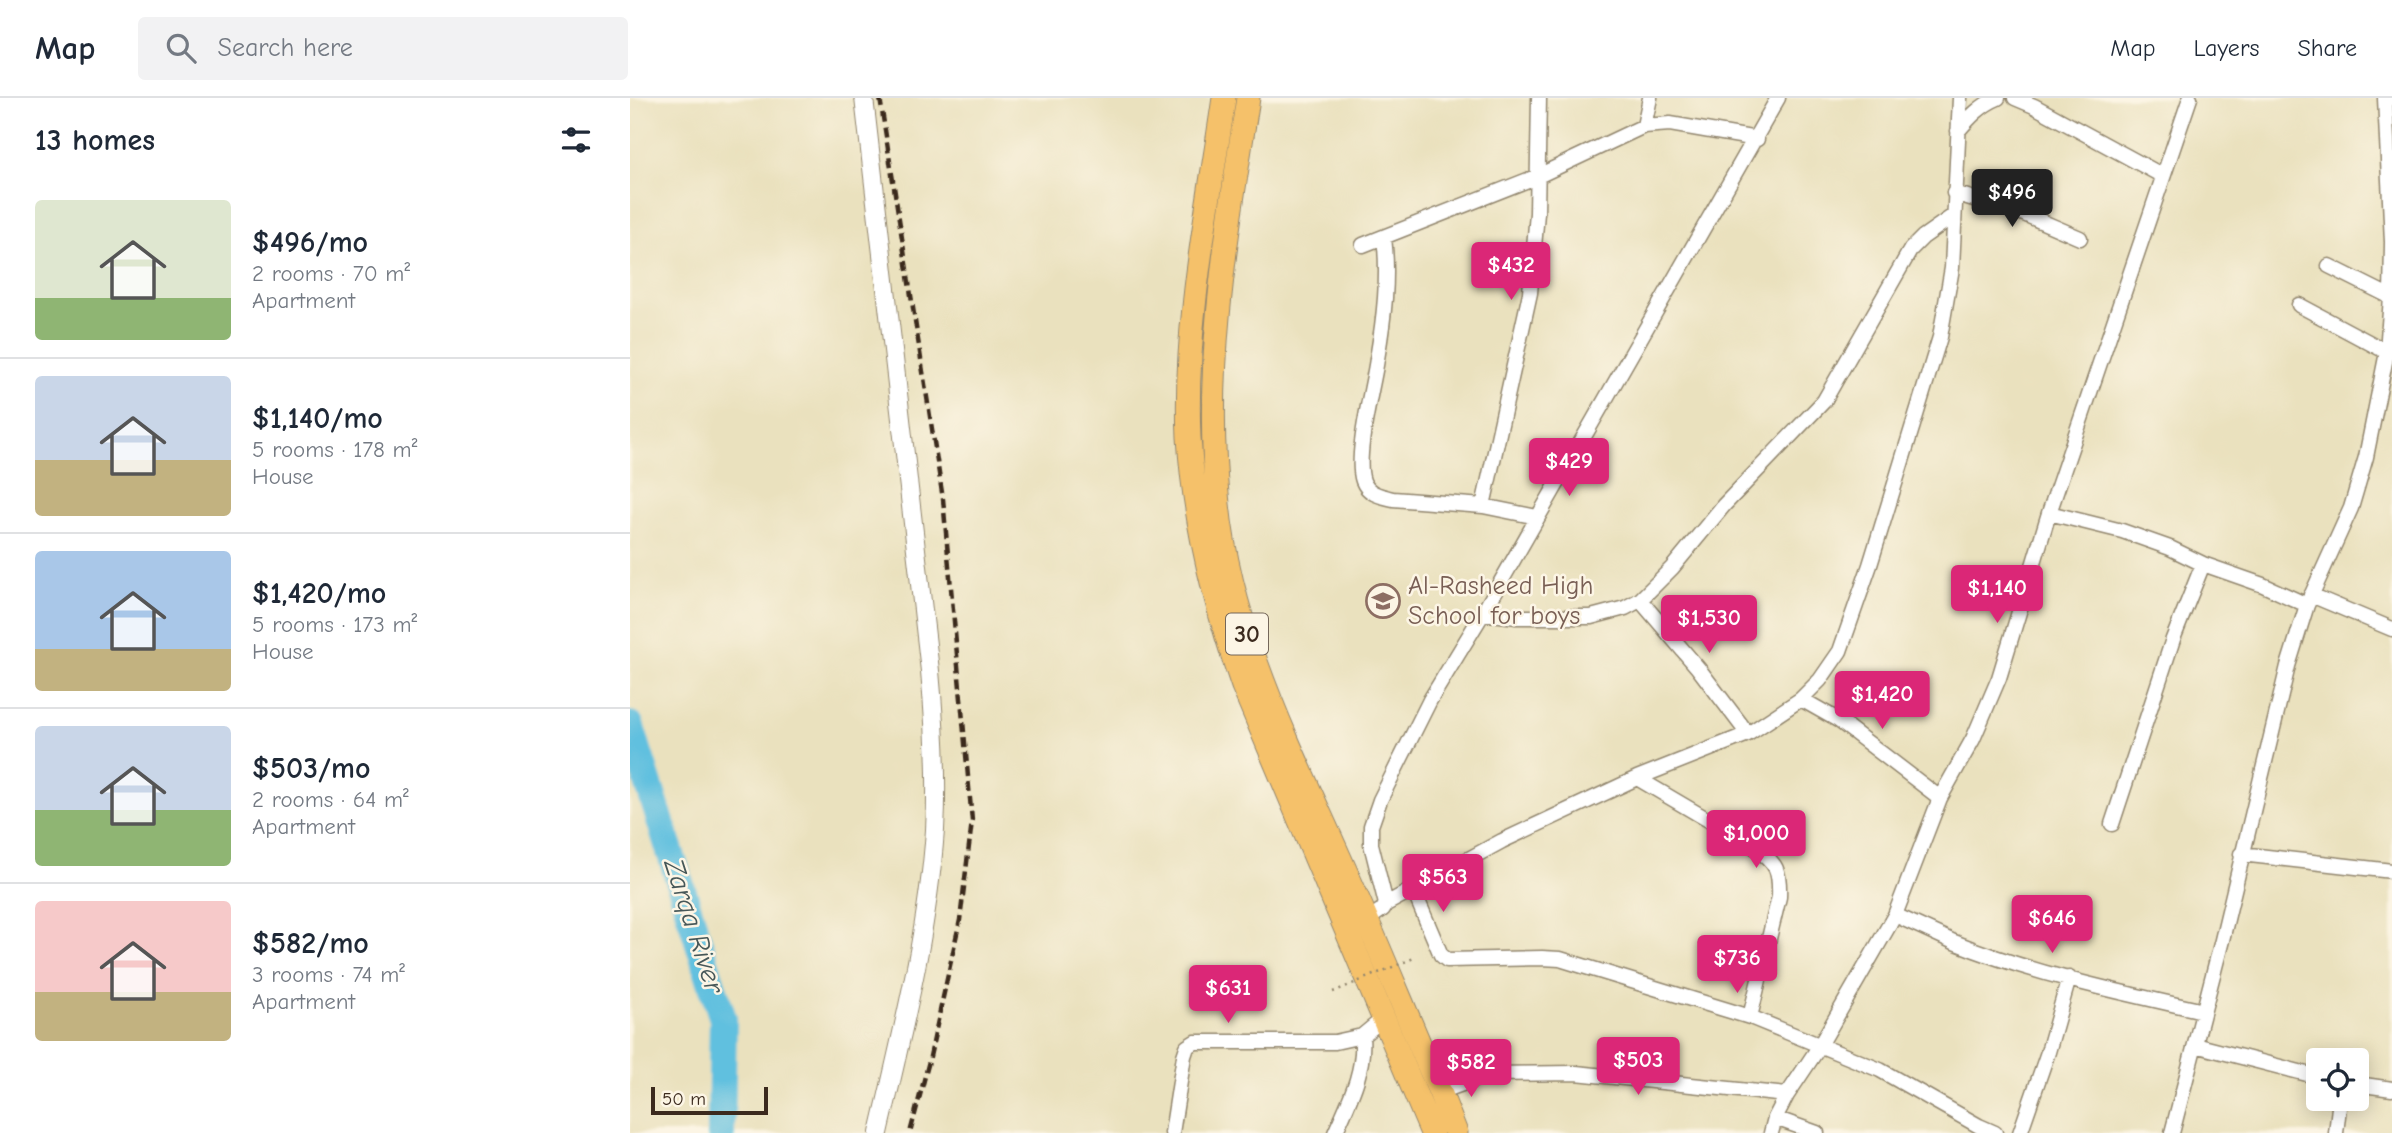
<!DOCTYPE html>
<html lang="en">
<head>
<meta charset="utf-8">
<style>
  body { margin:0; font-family:"Comic Neue",sans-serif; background:#f2f2f3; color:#1f2937; height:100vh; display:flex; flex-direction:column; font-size:26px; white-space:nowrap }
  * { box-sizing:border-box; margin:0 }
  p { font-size:23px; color:#747a83 }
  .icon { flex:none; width:38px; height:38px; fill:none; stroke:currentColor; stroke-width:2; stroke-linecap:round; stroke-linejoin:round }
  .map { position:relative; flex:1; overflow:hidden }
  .drawer { display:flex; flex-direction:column; background:#fff; width:630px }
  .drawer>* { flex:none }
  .controls { position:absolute; left:1676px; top:950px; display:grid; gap:14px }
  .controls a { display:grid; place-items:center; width:63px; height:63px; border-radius:7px; background:#fff; box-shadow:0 4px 18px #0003; font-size:35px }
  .scale { position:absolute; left:21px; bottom:18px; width:117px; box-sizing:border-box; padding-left:7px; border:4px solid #3b2a1e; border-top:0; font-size:19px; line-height:24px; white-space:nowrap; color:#3b2a1e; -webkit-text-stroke:5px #fcf5e5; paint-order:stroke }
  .price { position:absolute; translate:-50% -60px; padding:0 16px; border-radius:7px; background:#db2777; color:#fff; font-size:23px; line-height:46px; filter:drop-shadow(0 2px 4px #0008) }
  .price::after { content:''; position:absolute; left:50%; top:42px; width:21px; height:16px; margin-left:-10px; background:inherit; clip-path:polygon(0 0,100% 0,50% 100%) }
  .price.selected { background:#222; color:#fff }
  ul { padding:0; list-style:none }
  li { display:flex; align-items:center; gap:21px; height:175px; padding:0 35px }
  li+li { border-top:2px solid #e0e1e3 }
  li span { display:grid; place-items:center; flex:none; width:196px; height:140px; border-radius:7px; color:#555 }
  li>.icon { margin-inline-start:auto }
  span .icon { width:84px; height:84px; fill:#fffc; stroke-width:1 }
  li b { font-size:30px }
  h2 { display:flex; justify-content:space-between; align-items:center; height:84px; padding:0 35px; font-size:30px }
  header { display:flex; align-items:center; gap:42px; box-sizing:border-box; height:98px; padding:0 35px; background:#fff; border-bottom:2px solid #e0e1e3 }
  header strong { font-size:33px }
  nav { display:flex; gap:38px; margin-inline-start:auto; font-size:24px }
  .search { width:490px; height:63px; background:#f2f2f3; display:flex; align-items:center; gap:18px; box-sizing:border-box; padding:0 24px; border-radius:7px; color:#747a83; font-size:26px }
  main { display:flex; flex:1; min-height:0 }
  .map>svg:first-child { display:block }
</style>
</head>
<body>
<header>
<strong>Map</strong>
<div class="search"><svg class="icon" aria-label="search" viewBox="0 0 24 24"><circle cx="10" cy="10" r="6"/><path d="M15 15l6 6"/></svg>Search here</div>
<nav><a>Map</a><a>Layers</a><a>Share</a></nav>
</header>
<main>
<section class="drawer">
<h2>13 homes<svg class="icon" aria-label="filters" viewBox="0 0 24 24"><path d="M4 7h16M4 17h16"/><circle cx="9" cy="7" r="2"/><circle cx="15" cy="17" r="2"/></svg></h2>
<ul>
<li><span style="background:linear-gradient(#dfe7d0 70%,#8fb573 0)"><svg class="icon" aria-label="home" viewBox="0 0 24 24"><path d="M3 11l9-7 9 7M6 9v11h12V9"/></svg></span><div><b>$496/mo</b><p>2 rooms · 70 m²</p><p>Apartment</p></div></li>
<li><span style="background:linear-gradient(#c9d6e8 60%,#c2b280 0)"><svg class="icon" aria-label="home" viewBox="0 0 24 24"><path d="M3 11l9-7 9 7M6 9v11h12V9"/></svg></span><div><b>$1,140/mo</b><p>5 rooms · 178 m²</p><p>House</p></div></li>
<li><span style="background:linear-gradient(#a9c7e8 70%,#c2b280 0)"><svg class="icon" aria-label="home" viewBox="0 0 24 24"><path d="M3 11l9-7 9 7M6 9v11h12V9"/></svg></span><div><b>$1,420/mo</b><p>5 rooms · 173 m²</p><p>House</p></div></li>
<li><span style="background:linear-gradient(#c9d6e8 60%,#8fb573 0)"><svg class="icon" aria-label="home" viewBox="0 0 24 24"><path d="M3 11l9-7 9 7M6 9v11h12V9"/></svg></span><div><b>$503/mo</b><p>2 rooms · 64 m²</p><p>Apartment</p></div></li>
<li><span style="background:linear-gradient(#f6c9c9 65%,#c2b280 0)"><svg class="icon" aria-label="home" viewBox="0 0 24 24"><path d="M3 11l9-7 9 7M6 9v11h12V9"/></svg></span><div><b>$582/mo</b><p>3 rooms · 74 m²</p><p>Apartment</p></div></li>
</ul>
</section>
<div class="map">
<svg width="1762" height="1035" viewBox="0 0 1762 1035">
  <rect width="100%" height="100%" fill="#fcf5e5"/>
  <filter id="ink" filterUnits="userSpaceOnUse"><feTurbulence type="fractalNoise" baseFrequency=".0143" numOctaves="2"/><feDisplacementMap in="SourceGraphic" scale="14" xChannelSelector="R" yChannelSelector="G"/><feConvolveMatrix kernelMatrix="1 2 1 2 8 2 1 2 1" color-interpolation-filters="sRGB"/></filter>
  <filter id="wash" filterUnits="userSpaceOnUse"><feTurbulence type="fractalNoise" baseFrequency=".00686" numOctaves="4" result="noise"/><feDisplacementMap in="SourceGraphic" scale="28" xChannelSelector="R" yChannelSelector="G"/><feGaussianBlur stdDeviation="1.57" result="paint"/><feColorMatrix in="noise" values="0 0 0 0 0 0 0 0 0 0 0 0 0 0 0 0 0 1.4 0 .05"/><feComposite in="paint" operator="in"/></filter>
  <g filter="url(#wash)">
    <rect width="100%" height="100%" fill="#eae1be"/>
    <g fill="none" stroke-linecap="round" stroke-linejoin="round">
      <path stroke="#61c0df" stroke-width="28" d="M0 627 93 921 91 1035"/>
    </g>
  </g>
  <g filter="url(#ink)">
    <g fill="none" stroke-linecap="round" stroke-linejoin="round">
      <g stroke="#92866e" stroke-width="17">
        <path id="minor" d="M1385 0 1404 8 1533 78
          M1755 0 1762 144
          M1014 28 1020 0
          M1328 33C1340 19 1351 7 1368 0
          M1324 95 1394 116 1450 140
          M754 139C759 180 754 220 747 261 743 290 724 358 733 383 738 396 750 398 763 401L853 408 907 419
          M733 147 908 78 1014 28 1040 26 1127 41
          M1699 168 1761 199
          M1669 207 1757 254
          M853 408 900 195 907 115 909 0
          M1419 415 1492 433 1540 450 1573 466 1633 487 1677 507
          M1681 497 1762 531
          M1010 502 1068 570 1118 636
          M853 515 887 519H961L995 510 1010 502 1042 470 1094 407 1194 303 1281 151 1293 139 1323 118
          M1171 601 1208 622 1310 700
          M1007 680 1126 750C1147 766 1150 772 1149 799L1120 919
          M1482 726 1543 541 1573 466
          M1611 756 1762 773
          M783 791 811 857 817 862 912 860 930 861 1120 919 1250 972 1349 1028 1365 1035
          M756 806 741 746V728L750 702 800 602 853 515 1148 0
          M1265 817C1285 826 1304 835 1324 844 1403 876 1489 894 1573 913
          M737 822 753 811 756 806 872 743 1007 680 1118 636 1171 601 1190 582 1210 553 1240 467 1310 239 1322 170 1330 0
          M1565 947 1689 979
          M1727 986 1762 991
          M810 994 860 976 946 975 1157 997
          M1145 1020 1187 1035
          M542 1035 554 958 557 949 565 944H705L732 938 755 919
          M705 1035C719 1003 735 974 732 938
          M1141 1035 1145 1020 1157 997 1189 949 1265 817 1310 700 1343 641 1369 580 1419 415 1560 0
          M1390 1035 1418 954 1439 880
          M1542 1035 1592 842 1658 568 1677 507 1721 410 1736 359 1757 254 1761 199 1762 145
          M1706 1035 1710 1001"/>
      </g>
      <g stroke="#92866e" stroke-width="20">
        <path id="tertiary" d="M234 0 300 573C305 626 308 679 305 732 298 834 272 935 249 1035"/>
      </g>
      <g stroke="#92866e" stroke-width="25">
        <path id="primary" d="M594 0C578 110 554 228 559 339 564 424 585 508 613 588L802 1035
          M618 0C597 134 573 270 588 406 601 533 661 650 712 765 746 841 777 918 810 994L826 1035"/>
      </g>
      <use href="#minor" stroke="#fff" stroke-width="14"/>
      <use href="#tertiary" stroke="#fff" stroke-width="18"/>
      <use href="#primary" stroke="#f5c16b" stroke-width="23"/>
      <path stroke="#3b2a1e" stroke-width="4.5" stroke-dasharray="10 5" stroke-linecap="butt" d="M250 0 313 401 342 723 330 822 299 963 280 1035"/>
      <path stroke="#92866e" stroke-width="2.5" stroke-dasharray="2 5" stroke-linecap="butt" d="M703 894 784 860"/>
    </g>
  </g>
  <defs>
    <g id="school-ring" transform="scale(1.75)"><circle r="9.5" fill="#fcf5e5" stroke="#8d6e63" stroke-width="1.5"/><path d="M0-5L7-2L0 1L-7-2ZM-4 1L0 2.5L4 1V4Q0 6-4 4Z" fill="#8d6e63"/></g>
  </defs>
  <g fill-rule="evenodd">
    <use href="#school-ring" x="753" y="503"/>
  </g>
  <g text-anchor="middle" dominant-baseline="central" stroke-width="5" stroke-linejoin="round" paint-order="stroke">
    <rect fill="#fcf5e5" stroke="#75675a" stroke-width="2" x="596" y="515.5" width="42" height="41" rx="5"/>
    <g font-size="24" font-weight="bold" fill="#3b2a1e">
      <text x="617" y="536">30</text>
    </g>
    <g font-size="26" fill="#785e54" stroke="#fcf5e5" text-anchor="start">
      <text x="778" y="488">Al-Rasheed High<tspan x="778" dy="30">School for boys</tspan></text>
    </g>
    <g font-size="28" font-style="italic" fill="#465758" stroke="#fcf5e5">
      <text transform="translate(64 828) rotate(72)">Zarqa River</text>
    </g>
  </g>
</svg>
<div class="controls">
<a><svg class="icon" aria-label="locate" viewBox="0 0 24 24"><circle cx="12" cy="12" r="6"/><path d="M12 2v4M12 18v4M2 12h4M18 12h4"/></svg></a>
</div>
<div class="scale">50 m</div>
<b class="price selected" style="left:1382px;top:131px">$496</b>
<b class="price" style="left:881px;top:204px">$432</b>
<b class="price" style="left:939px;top:400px">$429</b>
<b class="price" style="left:1367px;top:527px">$1,140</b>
<b class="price" style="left:1079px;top:557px">$1,530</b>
<b class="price" style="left:1252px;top:633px">$1,420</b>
<b class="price" style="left:1126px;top:772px">$1,000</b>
<b class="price" style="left:813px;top:816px">$563</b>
<b class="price" style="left:1422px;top:857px">$646</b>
<b class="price" style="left:1107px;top:897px">$736</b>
<b class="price" style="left:598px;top:927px">$631</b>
<b class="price" style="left:1008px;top:999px">$503</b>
<b class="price" style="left:841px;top:1001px">$582</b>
</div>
</main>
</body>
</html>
